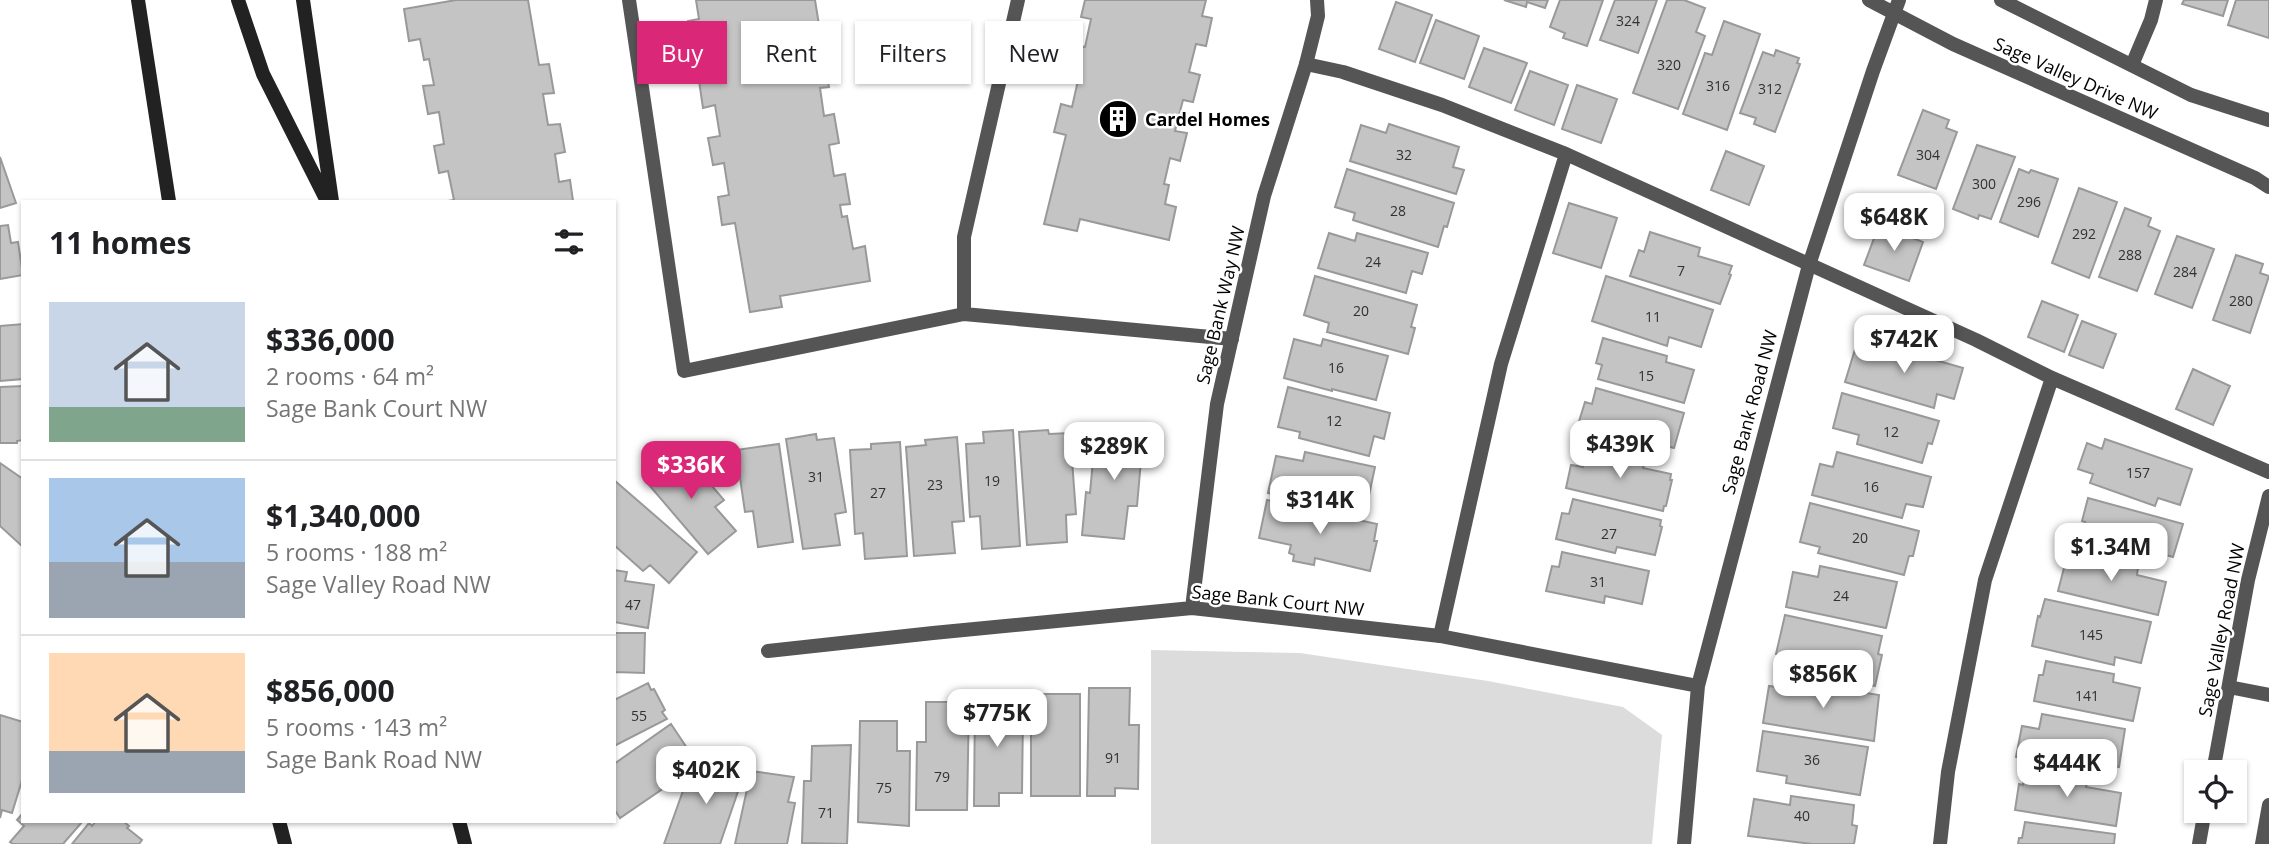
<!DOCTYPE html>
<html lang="en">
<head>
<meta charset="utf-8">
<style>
  body { margin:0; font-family:"Open Sans",sans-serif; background:#f6f6f6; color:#202124; height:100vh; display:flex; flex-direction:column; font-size:26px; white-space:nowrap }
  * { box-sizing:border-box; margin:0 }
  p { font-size:23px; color:#757577 }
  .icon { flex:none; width:38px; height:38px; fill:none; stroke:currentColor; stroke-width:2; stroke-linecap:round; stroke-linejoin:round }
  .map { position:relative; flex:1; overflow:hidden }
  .details { position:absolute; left:21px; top:200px; width:595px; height:623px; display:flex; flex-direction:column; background:#fff; border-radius:0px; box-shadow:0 2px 5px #0004 }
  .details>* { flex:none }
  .top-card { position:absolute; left:637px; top:21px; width:665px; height:63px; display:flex; gap:14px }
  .controls { position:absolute; left:2184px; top:760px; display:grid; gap:14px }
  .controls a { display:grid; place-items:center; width:63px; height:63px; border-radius:0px; background:#fff; box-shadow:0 2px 5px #0004; font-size:35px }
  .price { position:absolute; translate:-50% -60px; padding:0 16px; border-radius:14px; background:#fff; color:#222; font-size:23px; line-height:46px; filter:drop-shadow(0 2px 4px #0008) }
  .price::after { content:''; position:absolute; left:50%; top:42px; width:21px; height:16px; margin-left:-10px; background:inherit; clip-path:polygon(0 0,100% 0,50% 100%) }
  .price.selected { background:#db2777; color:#fff }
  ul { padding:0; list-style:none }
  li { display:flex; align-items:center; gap:21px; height:175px; padding:0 28px }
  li+li { border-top:2px solid #e0e0e0 }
  li span { display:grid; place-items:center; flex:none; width:196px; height:140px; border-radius:0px; color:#555 }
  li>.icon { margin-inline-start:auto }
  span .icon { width:84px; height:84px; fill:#fffc; stroke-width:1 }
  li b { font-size:30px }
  h2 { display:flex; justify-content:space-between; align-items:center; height:84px; padding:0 28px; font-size:30px }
  .pill { padding:0 24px; border-radius:0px; background:#fff; box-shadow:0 2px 5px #0004; font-size:24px; line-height:63px }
  .pill.selected { background:#db2777; color:#fff }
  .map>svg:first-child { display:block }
</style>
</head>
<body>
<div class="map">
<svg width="2269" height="844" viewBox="0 0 2269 844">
  <rect width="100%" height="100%" fill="#fff"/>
  <path fill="#dcdcdc" d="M1151 650 1300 653 1488 681 1623 707 1662 735 1652 844H1151Z"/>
  <path fill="#c4c4c4" stroke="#999" stroke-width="2" d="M456 0H528L539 65 549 64 554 93 543 94 548 125 560 124 565 152 555 154 559 182 570 180 573 201H448L454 200 448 171 439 173 434 146 444 144 439 112 428 114 423 86 434 85 429 59 424 60 420 39 409 41 404 9Z
    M696 0H815L819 25 809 27 815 59 824 57 829 87 820 88 824 116 834 114 839 143 829 145 834 176 845 174 850 204 840 205 842 217 847 216 853 249 865 246 870 281 780 296 782 307 750 312 735 223 722 225 718 197 729 195 724 163 713 165 708 138 720 136 715 105 703 108 699 81 710 80 705 46 693 48 688 21 699 19Z
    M1085 0H1206L1202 16 1212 18 1206 46 1196 44 1189 72 1200 75 1193 102 1183 100 1175 131 1187 133 1180 161 1170 158 1164 184 1169 185 1165 204 1176 207 1169 240 1080 219 1077 231 1044 224 1066 135 1054 132 1061 104 1072 107 1079 76 1068 73 1074 45 1085 47 1091 19 1081 17Z
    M1504 0H1548L1545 8 1527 2 1526 7Z
    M1560 0H1603L1587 46 1563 38 1565 33 1550 27Z
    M1615 0H1657L1638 53 1600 40Z
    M1667 0H1684L1705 8 1696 32 1705 36 1678 109 1633 93Z
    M2184 0H2228L2223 16 2182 4Z
    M2236 0H2269V38L2228 25Z
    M1396 2 1432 15 1415 62 1379 49Z
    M1436 20 1479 36 1464 79 1420 63Z
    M1724 21 1760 34 1727 130 1683 114 1705 53 1712 55Z
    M1484 48 1527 63 1511 103 1469 87Z
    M1776 50 1799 58 1797 63 1800 64 1775 132 1754 124 1756 118 1740 113 1763 52 1774 56Z
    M1530 71 1568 85 1554 125 1515 110Z
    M1577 85 1617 99 1601 143 1562 129Z
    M1923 110 1949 120 1946 128 1957 132 1936 189 1898 175Z
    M1389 124 1459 147 1453 167 1464 170 1456 194 1350 161 1361 125 1386 133Z
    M1977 145 2015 157 1991 219 1979 215 1978 219 1953 209Z
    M1726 151 1764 166 1749 205 1711 190Z
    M0 157 16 203 0 208Z
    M1347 169 1454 203 1447 227 1444 226 1438 247 1353 220 1355 213 1335 207Z
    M2019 169 2029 173 2031 170 2058 179 2038 237 2000 222Z
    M2079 188 2117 202 2089 278 2052 263Z
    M1569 203 1617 218 1601 268 1553 253Z
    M2125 208 2151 218 2148 226 2160 231 2137 291 2099 277Z
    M8 225 11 243 18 242 23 275 0 279V226Z
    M1879 225 1923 242 1909 281 1864 265Z
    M1650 232 1700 248 1698 256 1732 266 1729 274 1731 275 1720 304 1630 276 1639 250 1644 252Z
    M1329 233 1355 241 1357 233 1428 253 1422 274 1412 271 1406 293 1318 268Z
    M2177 236 2214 249 2192 308 2155 294Z
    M2236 255 2263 264 2260 273 2269 276 2250 333 2213 320Z
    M1315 276 1417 305 1411 327 1415 328 1408 354 1327 332 1329 323 1304 315Z
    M1606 276 1713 310 1701 347 1669 337 1667 346 1592 321Z
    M2042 301 2078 315 2064 352 2028 337Z
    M2082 321 2116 334 2103 368 2069 355Z
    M23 324V379L0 381V326Z
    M1603 338 1667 356 1666 362 1694 370 1684 403 1598 379 1602 365 1596 363Z
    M1294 339 1321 346 1323 339 1388 356 1376 400 1332 389V391L1284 378Z
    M1883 345 1963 368 1954 399 1937 394 1934 408 1845 382 1856 346 1881 353Z
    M2193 369 2230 386 2213 425 2176 409Z
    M23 386V440L17 441V443H0V387Z
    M1288 387 1390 413 1384 439 1374 436 1369 456 1299 438 1300 432 1278 427Z
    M1596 388 1684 413 1674 448 1646 441 1644 447 1577 428 1585 402 1592 404Z
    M1842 393 1939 421 1932 444 1928 443 1922 463 1857 444 1859 435 1833 428Z
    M1111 423 1144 426 1137 506H1128L1124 539 1082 535 1086 492 1090 493 1095 438 1110 440Z
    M1013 430 1020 546 982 549 980 516 970 517 966 444 984 443 983 432Z
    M1048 430 1049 434 1070 433 1076 514 1066 515 1067 542 1027 545 1019 432Z
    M816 434 817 440 834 438 846 512 835 514 840 545 803 549 786 439Z
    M957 437 964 521 952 522 955 553 914 556 906 447 926 445 925 440Z
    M2105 439 2192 469 2180 505 2158 498 2155 506 2090 483 2093 474 2078 469 2087 443 2102 449Z
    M900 442 907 556 865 559 863 533 855 534 850 450 871 449V444Z
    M779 444 793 542 758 547 753 511 745 512 736 450Z
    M1587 447 1645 460 1643 468 1671 474 1670 480H1672L1666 506H1664L1663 511 1566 488 1571 465 1583 467Z
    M682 451 724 500 715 507 736 531 708 554 644 479 664 461 667 464Z
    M1305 452 1375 467 1365 514 1268 493 1276 456 1303 461Z
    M1837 452 1931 477 1923 507 1906 504 1902 518 1812 495 1820 464 1833 467Z
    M0 463 23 479V547L0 526Z
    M614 480 697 552 669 583 650 565 643 571 614 545Z
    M2088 498 2183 524 2173 557 2144 549 2141 558 2079 540 2085 522 2082 521Z
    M1573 499 1661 520 1660 526 1662 527 1655 555 1617 547 1615 553 1556 539 1562 513 1569 514Z
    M1267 500 1377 524 1374 541H1377L1370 571 1315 558 1314 565 1293 561 1294 555 1289 553 1291 545 1259 538Z
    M1810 503 1919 531 1913 556H1909L1904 575 1818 553 1820 547 1800 542Z
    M2071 551 2138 567 2137 575 2166 582 2158 615 2058 591 2065 564 2068 565Z
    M1562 552 1649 571 1642 604 1605 596 1604 603 1546 591 1552 566 1559 567Z
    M1820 566 1897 582 1886 628 1786 607 1793 572 1818 577Z
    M614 570 627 572 625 581 654 585 648 628 614 622Z
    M2045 599 2151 622 2141 663 2115 657 2114 665 2032 646 2038 616 2040 617Z
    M1785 615 1882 636 1878 654 1882 655 1875 686 1799 669 1801 660 1776 654Z
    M614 633H645L644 673 615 672 614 681Z
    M2046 661 2114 674 2113 682 2140 688 2133 721 2034 701 2039 675H2043Z
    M1792 681 1879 695 1874 741 1763 723 1769 686 1790 689Z
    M648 683 651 690 654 689 665 710 662 712 667 719 614 746V700Z
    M1089 688H1130L1129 725H1139L1138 789 1115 788V796H1087Z
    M993 693H1015V715L1023 714 1022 793H999V806H974L975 699 993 700Z
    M1041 694H1080V796H1031V707H1041Z
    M926 702H969L967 810H916L917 742H926Z
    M2042 714 2125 729 2119 767 2096 763 2094 771 2016 757 2022 726 2039 729Z
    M0 715 23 722V777L12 813 2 810 0 818Z
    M860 721H897V751H910L909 826 858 822Z
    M671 724 693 757 674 769 680 777 620 818 614 809V764Z
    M1763 731 1868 747 1860 795 1786 783 1787 776 1757 771Z
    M851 745 847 844 802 843 804 781H811L812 746Z
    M712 761 745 771 720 844H664L684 788 692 791 701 764 710 767Z
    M2025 770 2088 779 2086 787 2121 793 2116 826 2015 810 2019 784 2023 785Z
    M751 771 794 777 788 802 795 803 787 844H735Z
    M1791 796 1854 805 1852 825 1857 826 1854 844H1812L1748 836 1754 799 1790 805Z
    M23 813V821H83L63 844H13L10 842 24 826 17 820Z
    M96 821H123L129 826 127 828 142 840 139 844H72L89 823 92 826Z
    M2025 822 2115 834 2114 844H2018L2019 838H2022Z"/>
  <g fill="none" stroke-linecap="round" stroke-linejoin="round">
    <path stroke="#555" stroke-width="14" d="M629 0 684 371 964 314 1232 339
      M1306 64 1343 72 1442 105 1566 154 1976 340 2052 378 2269 472
      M2132 65 2151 20 2156 0
      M964 314V237L1018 0
      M1440 636 1501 364 1566 154
      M1940 844 1948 772 1985 580 2052 378"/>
    <path stroke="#555" stroke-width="14" d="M1869 0 1953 44 2255 178 2269 187
      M2001 0 2191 95 2269 120
      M1192 608 1217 404 1264 196 1306 64 1318 16 1317 0
      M768 651 933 633 1192 608 1440 636 1698 686
      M2229 687 2269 695
      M2213 772 2248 580 2269 496
      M1684 844 1698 686 1809 265 1873 71 1899 0
      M2199 844 2205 810
      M2262 844 2269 805"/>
    <path stroke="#222" stroke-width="14" d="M138 0 169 201
      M238 0 263 74 327 201
      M303 0 332 201
      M279 821 285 844
      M459 821 465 844"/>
  </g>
  <defs>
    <g id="building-disc" transform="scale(2.0125)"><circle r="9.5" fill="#000" stroke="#fff"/><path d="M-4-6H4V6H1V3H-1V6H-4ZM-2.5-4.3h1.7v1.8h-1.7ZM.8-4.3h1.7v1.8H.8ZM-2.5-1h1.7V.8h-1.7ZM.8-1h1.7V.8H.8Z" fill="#fff"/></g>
  </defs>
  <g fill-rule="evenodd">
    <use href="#building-disc" x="1118" y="119"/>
  </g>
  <g text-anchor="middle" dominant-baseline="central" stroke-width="5" stroke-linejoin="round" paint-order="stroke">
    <g font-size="14" fill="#313131">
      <text x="1628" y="20">324</text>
      <text x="1669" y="64">320</text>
      <text x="1718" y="85">316</text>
      <text x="1770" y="88">312</text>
      <text x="1404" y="154">32</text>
      <text x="1928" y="154">304</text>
      <text x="1984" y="183">300</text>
      <text x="2029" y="201">296</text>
      <text x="1398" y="210">28</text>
      <text x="2084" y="233">292</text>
      <text x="2130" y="254">288</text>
      <text x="1373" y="261">24</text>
      <text x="1681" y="270">7</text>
      <text x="2185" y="271">284</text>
      <text x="2241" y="300">280</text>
      <text x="1361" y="310">20</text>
      <text x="1653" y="316">11</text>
      <text x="1336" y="367">16</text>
      <text x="1646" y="375">15</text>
      <text x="1334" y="420">12</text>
      <text x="1891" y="431">12</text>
      <text x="2138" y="472">157</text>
      <text x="816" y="476">31</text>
      <text x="992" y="480">19</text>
      <text x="935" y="484">23</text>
      <text x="1871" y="486">16</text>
      <text x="878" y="492">27</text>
      <text x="1609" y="533">27</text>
      <text x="1860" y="537">20</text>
      <text x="1598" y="581">31</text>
      <text x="1841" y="595">24</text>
      <text x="633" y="604">47</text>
      <text x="2091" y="634">145</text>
      <text x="2087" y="695">141</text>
      <text x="639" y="715">55</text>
      <text x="1113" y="757">91</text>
      <text x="1812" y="759">36</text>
      <text x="942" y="776">79</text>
      <text x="884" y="787">75</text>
      <text x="826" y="812">71</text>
      <text x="1802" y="815">40</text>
    </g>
    <g font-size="18" fill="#000" stroke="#fff">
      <text transform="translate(2076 78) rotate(24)">Sage Valley Drive NW</text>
      <text transform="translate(1220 305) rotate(-77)">Sage Bank Way NW</text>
      <text transform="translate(1749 412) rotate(-75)">Sage Bank Road NW</text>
      <text transform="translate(1278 600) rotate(6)">Sage Bank Court NW</text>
      <text transform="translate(2221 630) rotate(-79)">Sage Valley Road NW</text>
    </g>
    <g font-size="18" font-weight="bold" fill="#000" stroke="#fff" text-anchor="start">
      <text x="1145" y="119">Cardel Homes</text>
    </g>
  </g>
</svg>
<div class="controls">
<a><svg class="icon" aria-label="locate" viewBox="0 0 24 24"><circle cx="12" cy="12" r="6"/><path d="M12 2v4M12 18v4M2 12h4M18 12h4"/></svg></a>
</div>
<b class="price" style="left:1894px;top:253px">$648K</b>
<b class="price" style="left:1904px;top:375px">$742K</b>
<b class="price" style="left:1620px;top:480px">$439K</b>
<b class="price" style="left:1114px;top:482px">$289K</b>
<b class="price selected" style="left:691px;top:501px">$336K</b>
<b class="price" style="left:1320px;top:536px">$314K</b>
<b class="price" style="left:2111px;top:583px">$1.34M</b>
<b class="price" style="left:1823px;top:710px">$856K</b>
<b class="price" style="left:997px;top:749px">$775K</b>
<b class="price" style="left:2067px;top:799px">$444K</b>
<b class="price" style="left:706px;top:806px">$402K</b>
<div class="top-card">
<a class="pill selected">Buy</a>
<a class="pill">Rent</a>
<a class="pill">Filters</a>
<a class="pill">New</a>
</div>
<section class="details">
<h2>11 homes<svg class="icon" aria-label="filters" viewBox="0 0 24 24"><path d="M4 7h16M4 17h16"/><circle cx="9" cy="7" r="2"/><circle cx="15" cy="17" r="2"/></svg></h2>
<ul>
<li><span style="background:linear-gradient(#c9d6e8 75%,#7fa58c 0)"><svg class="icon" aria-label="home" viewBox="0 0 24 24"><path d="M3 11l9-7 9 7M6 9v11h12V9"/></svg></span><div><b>$336,000</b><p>2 rooms · 64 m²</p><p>Sage Bank Court NW</p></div></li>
<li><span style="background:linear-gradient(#a9c7e8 60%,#9aa5b1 0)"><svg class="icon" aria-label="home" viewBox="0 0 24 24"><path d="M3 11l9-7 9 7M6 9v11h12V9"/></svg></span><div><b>$1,340,000</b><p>5 rooms · 188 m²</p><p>Sage Valley Road NW</p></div></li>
<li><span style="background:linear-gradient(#ffd9b3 70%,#9aa5b1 0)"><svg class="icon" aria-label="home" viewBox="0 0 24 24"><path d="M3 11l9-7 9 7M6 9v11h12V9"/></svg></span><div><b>$856,000</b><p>5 rooms · 143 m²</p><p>Sage Bank Road NW</p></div></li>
</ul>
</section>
</div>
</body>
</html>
